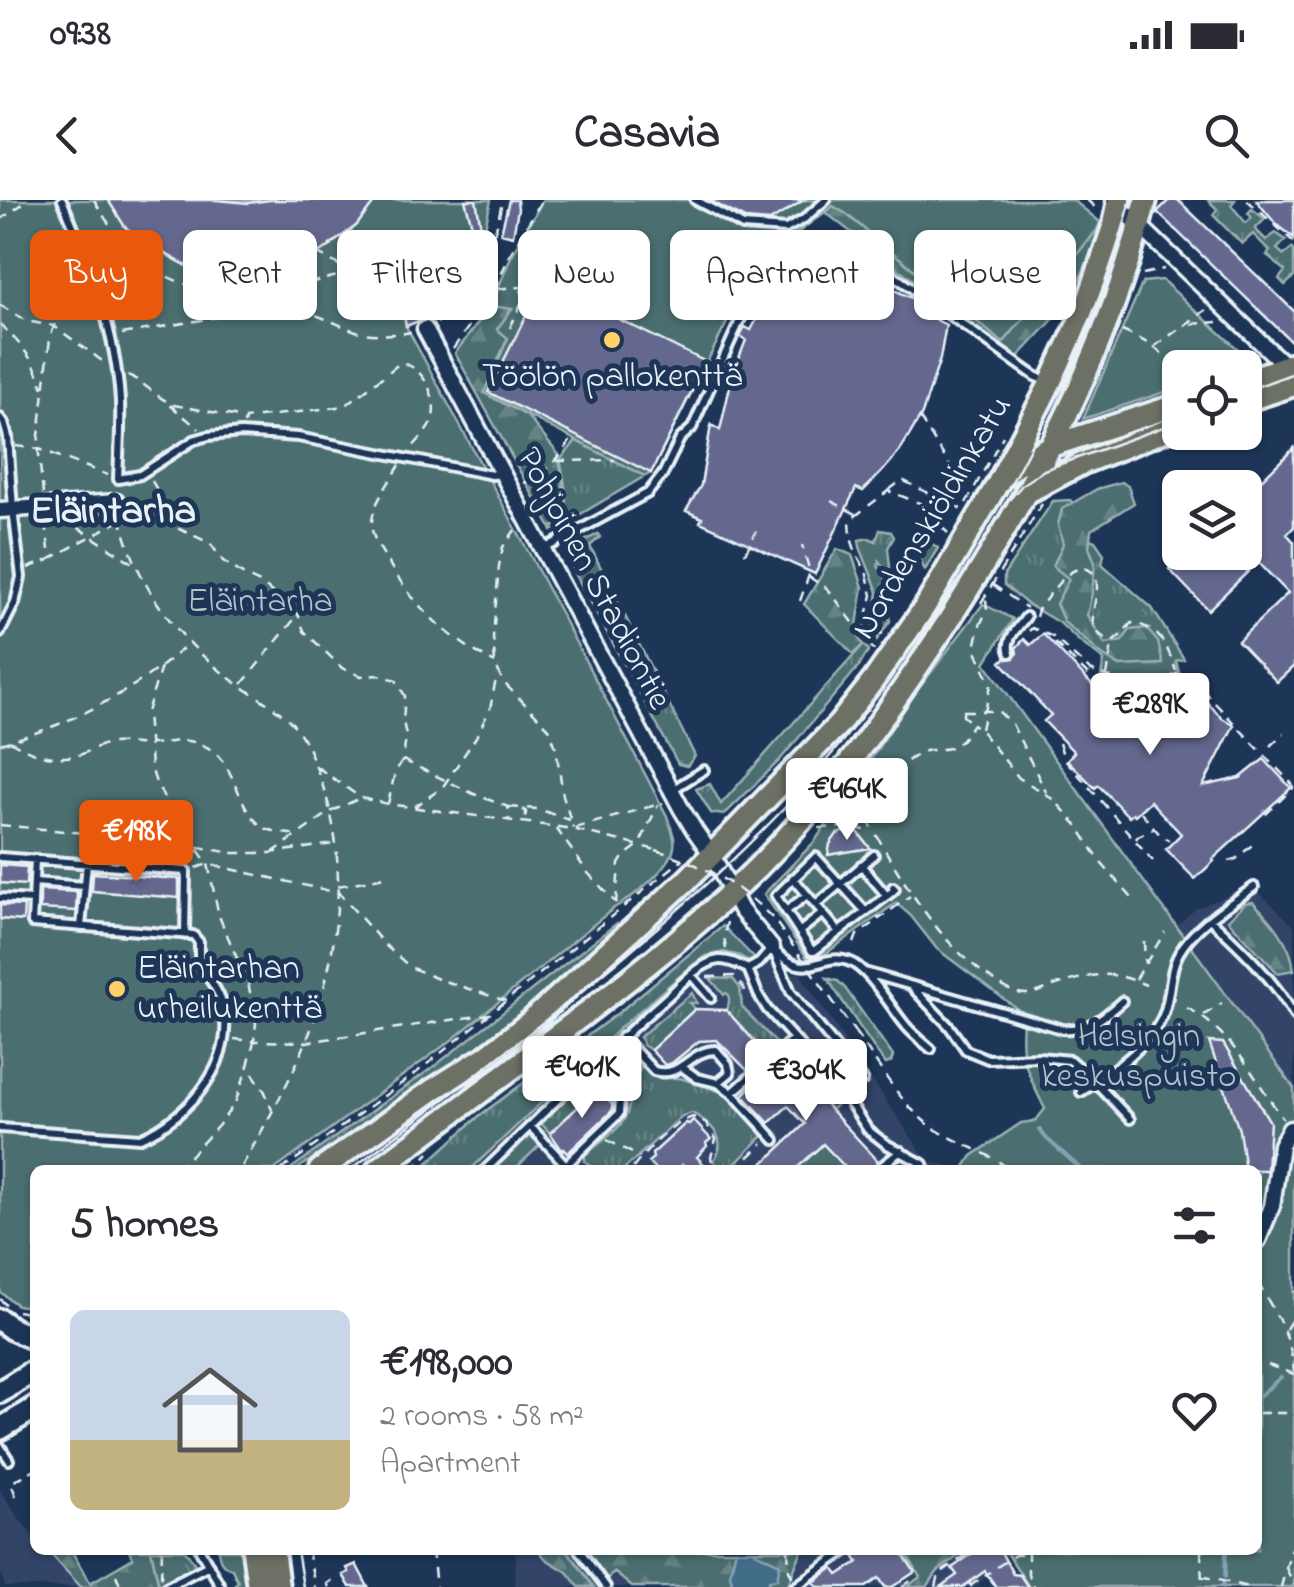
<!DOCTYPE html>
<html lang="en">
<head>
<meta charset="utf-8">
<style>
  body { margin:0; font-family:"Indie Flower",sans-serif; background:#f2f2f3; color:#2b2b33; height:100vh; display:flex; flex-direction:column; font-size:38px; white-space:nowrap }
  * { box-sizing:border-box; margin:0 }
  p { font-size:32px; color:#7c7c81 }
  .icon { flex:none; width:55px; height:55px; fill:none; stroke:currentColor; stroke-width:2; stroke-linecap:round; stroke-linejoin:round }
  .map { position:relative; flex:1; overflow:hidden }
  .drawer { position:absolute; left:30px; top:965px; width:1232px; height:390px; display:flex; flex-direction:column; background:#fff; border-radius:15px; box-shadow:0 2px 8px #0004 }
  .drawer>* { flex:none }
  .hud { position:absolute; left:30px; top:30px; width:1235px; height:90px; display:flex; gap:20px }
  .fabs { position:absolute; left:1162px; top:150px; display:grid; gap:20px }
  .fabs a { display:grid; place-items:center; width:100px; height:100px; border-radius:15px; background:#fff; box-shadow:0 2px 8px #0004; font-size:50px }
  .price { position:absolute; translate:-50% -85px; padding:0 22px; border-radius:10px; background:#fff; color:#222; font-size:32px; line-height:65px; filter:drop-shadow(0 2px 5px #0008) }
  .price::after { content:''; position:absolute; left:50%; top:60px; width:30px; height:22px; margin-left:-15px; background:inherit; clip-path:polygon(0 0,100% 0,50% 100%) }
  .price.current { background:#ea580c; color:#fff }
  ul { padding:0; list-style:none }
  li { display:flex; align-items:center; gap:30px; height:250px; padding:0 40px }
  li+li { border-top:2px solid #e1e1e2 }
  li span { display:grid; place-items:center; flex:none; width:280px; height:200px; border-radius:15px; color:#555 }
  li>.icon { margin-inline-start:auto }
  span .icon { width:120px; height:120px; fill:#fffc; stroke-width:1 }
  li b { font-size:42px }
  h2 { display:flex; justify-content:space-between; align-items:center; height:120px; padding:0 40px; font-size:42px }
  .pill { padding:0 35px; border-radius:15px; background:#fff; box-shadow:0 2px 8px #0004; font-size:35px; line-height:90px }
  .pill.current { background:#ea580c; color:#fff }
  .status { display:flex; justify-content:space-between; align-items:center; height:70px; padding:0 50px; background:#fff; direction:ltr }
  .status svg { height:28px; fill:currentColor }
  header { display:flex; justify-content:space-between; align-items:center; height:130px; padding:0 40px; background:#fff; font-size:45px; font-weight:700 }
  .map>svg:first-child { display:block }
</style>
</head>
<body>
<div class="status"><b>09:38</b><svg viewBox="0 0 49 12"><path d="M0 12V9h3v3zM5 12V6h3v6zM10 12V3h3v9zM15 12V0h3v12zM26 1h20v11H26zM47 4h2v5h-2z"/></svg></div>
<header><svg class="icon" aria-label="back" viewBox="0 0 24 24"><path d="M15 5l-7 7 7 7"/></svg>Casavia<svg class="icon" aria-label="search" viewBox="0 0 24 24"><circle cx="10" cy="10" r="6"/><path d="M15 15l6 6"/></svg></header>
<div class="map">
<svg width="1294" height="1387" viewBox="0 0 1294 1387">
  <defs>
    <pattern id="grass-tufts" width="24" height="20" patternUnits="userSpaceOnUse" patternTransform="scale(2.5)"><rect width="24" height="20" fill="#4c6e6f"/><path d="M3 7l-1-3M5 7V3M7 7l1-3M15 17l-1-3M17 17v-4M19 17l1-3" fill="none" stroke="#668384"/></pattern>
    <pattern id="forest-firs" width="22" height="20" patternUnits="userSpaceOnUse" patternTransform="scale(2.5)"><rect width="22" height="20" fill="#4c6e6f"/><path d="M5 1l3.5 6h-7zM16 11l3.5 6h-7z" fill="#668384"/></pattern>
  </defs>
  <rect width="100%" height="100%" fill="#1d3557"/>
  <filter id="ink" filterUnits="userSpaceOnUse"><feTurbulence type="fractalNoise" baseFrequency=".01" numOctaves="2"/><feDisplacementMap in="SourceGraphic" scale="20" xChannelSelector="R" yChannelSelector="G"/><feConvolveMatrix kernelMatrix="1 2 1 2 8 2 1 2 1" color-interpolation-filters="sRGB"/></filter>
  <g filter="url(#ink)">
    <path fill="#334468" d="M1252 685 1294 726V887L1177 726 1195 709Z
      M725 728 762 766 772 758 784 772 800 774 928 962 975 970H424Z
      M0 1290 19 1319 35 1337V1350H47L81 1387H5L0 1371Z
      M513 1350H1005L1007 1356 976 1387H929L935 1373 916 1387H515L516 1356Z"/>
    <path fill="url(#grass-tufts)" stroke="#9ab0b4" stroke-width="2.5" d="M1208 0H1235L1231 5 1246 23 1252 18 1248 13 1252 9 1265 19 1255 29 1266 40 1276 33 1286 40 1277 49 1284 55 1292 48 1294 51V77L1285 85 1279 79 1285 71 1267 55 1270 51 1253 34 1242 44 1213 15 1217 9Z
      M576 241 645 276 552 331 551 328C574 313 565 284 560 260Z
      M1070 300 1082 310V336L1095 341 1104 354 1102 364 1152 408 1184 459 1176 461 1181 480 1189 487 1146 525 1133 510 1125 518 1118 513 1122 504 1100 482 1104 460 1079 441 1061 424 1027 404 1004 385V375L1053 301Z
      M922 315 929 318 931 328 925 332 927 340 938 348 925 370 915 351C921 336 911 334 922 315Z
      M880 330 891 332 894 337 888 348 890 367 886 371 879 361 878 366C886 380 900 395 888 411L890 421 876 441 871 438 878 392 860 347 859 340 869 338 876 341Z
      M598 334 600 337 590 346 695 556 687 566 678 564 576 375 569 356 575 346Z
      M863 445 869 450 859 466 779 561 724 615 711 613 696 589 710 584 721 604Z
      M617 723 621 726 606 743 487 846 428 886 383 910 296 970H289L436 865Z
      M723 726 755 759 753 761 749 762 740 756 724 752 706 756 694 764 622 826 470 970H420L479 916 618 813Z
      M710 778 733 779 740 788 742 807 778 845 767 854 726 810 729 803V795L726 793 724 795Z
      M827 778 838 781 845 788 893 856 891 862 886 864 878 854Z
      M692 793 697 803H690L695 809 651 850 643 845 640 837 643 834Z
      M611 859 618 864V880L612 904 604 896H602L550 933 540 922 598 866Z
      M798 859 803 860 838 904 831 910 790 866Z
      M642 867 657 878H680L725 893 741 907 764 935 729 970H718L714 960C729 939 710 922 692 913L682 916 623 970H595L585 961V955C596 946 616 932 623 921 635 903 627 884 642 867Z
      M531 934 541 944 514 970H493Z
      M823 944 848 970H795Z
      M151 1350H185L197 1367 159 1387Z
      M218 1350H244L251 1387H236L235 1384 238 1382 232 1369C222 1366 219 1360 218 1350Z"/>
    <path fill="url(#forest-firs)" stroke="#9ab0b4" stroke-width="2.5" d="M833 6 845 13 1003 143 1097 30 1098 25 1100 28 1083 72 1060 112 1016 159 826 13Z
      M491 106 512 108 498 130 508 137 484 193 527 216 559 255 566 308 560 322 551 328 455 153Z
      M1121 282 1128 286 1134 303 1091 330 1089 347 1095 363 1092 393 1087 415 1105 444 1122 441 1130 430 1146 428 1158 442 1163 464 1120 466 1102 455 1064 422 1056 404 1069 379 1053 366 1063 344 1058 325 1062 309 1097 289Z
      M837 349 852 355 863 387 856 431 863 445 853 454 804 404Z
      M1253 702C1272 721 1291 742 1294 770L1278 773 1228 720 1245 703Z
      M47 1350H71L90 1383 133 1358 129 1350H151L159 1387H81Z
      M538 1350H567L594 1387H579L567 1372 546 1359Z
      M587 1350H736L730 1373 733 1387H632L614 1372 607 1379Z
      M754 1350H802L787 1387H768L769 1380Z
      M911 1350H966L937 1372 927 1387H907L920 1377 906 1353Z"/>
    <path fill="#4c6e6f" stroke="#9ab0b4" stroke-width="2.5" d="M0 0H491C475 69 480 98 406 126L521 338 667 616C670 626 676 637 674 647 671 668 632 698 614 708L453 839 274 970H35V1108L17 1105 0 1092Z
      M543 0H1073L1100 22 1097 30 1003 143 845 13 833 6 781 45 768 41 651 273 645 276 484 193 508 138 497 129 512 109 491 106 510 59Z
      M1162 80 1249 159V163L1237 167 1180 168V187L1083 219 1143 82Z
      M983 404 1013 419 985 463 1294 888V1387H1029L1005 1350H1258V970L964 968 972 956 1021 923 1035 921 1045 909C1027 872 1018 857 1024 814L937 749 911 716 896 703 825 754 807 758 764 694 815 641 914 495Z"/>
    <path fill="#426d89" stroke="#84a2b5" stroke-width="2.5" d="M736 1350H754L755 1352 780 1364 777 1379 769 1380 768 1387H733L730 1373Z"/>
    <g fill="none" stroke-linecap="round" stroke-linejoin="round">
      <path stroke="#84a2b5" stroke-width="4" d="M1040 930 1046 938 1082 970
        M1258 1197 1281 1177
        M1225 1377 1226 1350
        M1223 1387V1384"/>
    </g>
    <path fill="#65688e" stroke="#e8f1f8" stroke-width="2.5" d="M108 0H217L248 3 270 0H376L356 26 330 45 331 46 301 61 269 68V70L246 71V73L212 71 188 64 187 66 155 48 153 49 125 27Z
      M465 0H476L483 38 476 40Z
      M509 0H517L518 9 513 36 501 33Z
      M709 0H804L770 21 745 19Z
      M1169 0H1178L1294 111V144L1157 12Z
      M1256 0H1294V38L1275 23Z
      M803 57 828 69 832 60 920 102 924 105 921 112 946 125 940 159 922 214 900 251 881 273 863 291 856 288 815 374 700 322 702 318 686 311 701 285 711 225 720 230 733 173 746 140 740 137 745 127 751 130 762 110Z
      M543 82 706 162 651 273 488 192Z
      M444 102 447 110 406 126 404 116Z
      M1294 248V327L1287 334 1294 342V466L1277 482 1238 441 1288 393 1258 362 1208 410 1169 369 1186 352H1245V296Z
      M1043 434 1117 511 1114 514 1145 546 1199 494 1222 518 1234 525 1203 586 1240 578 1264 559 1291 588 1213 659 1214 661 1195 679 1166 649 1181 634 1150 601 1135 615 1133 613 1129 617 1098 585 1095 588 1067 560 1074 552 1044 521 1051 515 1001 462 1005 458H1014L1017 454 1016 448 1024 439 1030 445Z
      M846 631 858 632 870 648 828 655 830 644 837 634Z
      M0 665 27 667 26 685 0 683Z
      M93 673 179 679V698L92 691Z
      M40 690 77 692 76 711 40 709Z
      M0 705 24 706 23 721 0 719Z
      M695 809 726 810 766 854 747 870 717 840 699 841 672 863 665 865 651 850Z
      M1209 842 1223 843 1270 922 1267 970H1245L1239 930Z
      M790 866 878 961 873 970H848L823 944 795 970H756L805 924 788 906 769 923 743 895 769 869 777 878Z
      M596 890 612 904V911L568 953 564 949 562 950 550 933Z
      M693 920 711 939 706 943 707 946 697 957 709 970H687L682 965 677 970H656L648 962 653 958 652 954 686 923 689 924Z
      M859 1350H900L915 1372 892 1387H885L879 1378 866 1387H818L814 1382 833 1368 838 1375 858 1362 853 1354Z
      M977 1350H1000L1013 1374 1020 1375 1028 1387H996L985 1371 963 1387H940L957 1375 952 1368Z
      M356 1364 368 1387H350L343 1375 349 1372 347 1368Z"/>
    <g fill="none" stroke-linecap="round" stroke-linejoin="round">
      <g stroke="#e8f1f8" stroke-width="14">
        <path id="lane" d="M62 0C90 64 116 131 120 201 121 227 119 253 118 279L140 275 194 240 208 236 241 233 298 237 492 275 502 274
          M695 0 743 26 786 29 804 19 826 0
          M848 43 1035 176 1049 183
          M0 218 4 223 8 237 13 309 21 377 15 403 0 433
          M544 349 648 293 663 274 680 239 692 228 752 94
          M1010 453C1004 439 1019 427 1026 417
          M672 590 704 570
          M0 657 186 671 185 735
          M861 665 887 696
          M793 678 839 732
          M34 682 85 686
          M0 698 33 700
          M816 705 874 655
          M786 711 807 695
          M866 712 816 657 776 696 812 751H814L892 692 895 689 893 687
          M1211 720C1241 748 1274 779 1294 815
          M81 727 87 663
          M799 732 823 713
          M773 749C809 784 818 752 848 761 869 768 892 810 907 827 914 835 923 842 931 849
          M775 754 791 792 863 880
          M748 769 758 794 767 809 842 891 868 930 886 944 923 964 925 970
          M864 772 1062 829C1089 831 1103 818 1122 801
          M692 776 711 798
          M911 786 949 826 966 850 988 859 1039 857 1070 860 1096 883 1130 919
          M622 837 654 871C682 879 689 850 716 850L728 864 730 873 718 883
          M682 867 697 878 718 883 732 893 775 940
          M1081 892C1109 875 1153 843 1164 813 1171 794 1169 770 1179 753 1195 725 1228 706 1254 687
          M732 893 793 839
          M530 926 566 965 561 970
          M0 928 140 938C191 916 240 858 221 800 216 786 207 777 201 765 198 758 199 749 199 742L193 735 32 723 35 659
          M566 965 619 914 620 897 607 883
          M883 965 901 951
          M485 970C544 913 602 854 664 800 679 787 698 763 719 760 729 759 739 765 748 769L759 763 772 748
          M0 1246 9 1260
          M200 1350 221 1387
          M579 1350 606 1387
          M166 1387 209 1365
          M795 1387 847 1350"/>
      </g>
      <g stroke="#e8f1f8" stroke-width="21">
        <path id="street" d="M1114 1 1294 174
          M425 129 681 608 695 631 712 655 741 710 772 748
          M0 310 117 302
          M1258 1040 1272 1006 1281 945 1290 929 1294 934"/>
      </g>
      <g stroke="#e8f1f8" stroke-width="28">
        <path id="secondary" d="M0 1120 12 1129 35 1139
          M0 1192 35 1170
          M0 1229 35 1208"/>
      </g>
      <g stroke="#e8f1f8" stroke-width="28">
        <path id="primary" d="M1245 181 1294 163
          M1245 201 1294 185
          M1003 277 1017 265 1051 246 1180 204
          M1030 291 1083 263 1180 225
          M320 970 434 889 485 857 532 820 687 680 839 524 873 481 927 404 998 283 1050 184 1086 107 1114 24 1119 0
          M377 970C436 926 495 882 553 838 623 785 694 730 757 668 831 594 890 510 947 423 1034 288 1106 157 1146 0
          M253 1350 258 1387
          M273 1350 278 1387"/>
      </g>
      <path stroke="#e8f1f8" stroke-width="2.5" stroke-dasharray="10 8" stroke-linecap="butt" d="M94 0C157 112 243 102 352 72
        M1087 0 1098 10
        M1247 0 1294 42
        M0 20 28 0
        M316 53 412 103
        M1143 74 1164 69
        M749 86 772 40
        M498 89C520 85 529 93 544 71
        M0 105 26 121 54 126 105 163
        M437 123C474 93 495 46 502 0
        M0 124C20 143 36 161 43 188
        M1191 124 1218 122
        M510 128 524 97 521 90
        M1122 131C1145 140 1169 154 1180 176
        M122 134 280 106C308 108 329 122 356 131 372 136 394 135 411 132
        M1155 146 1206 110
        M453 149 495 89 509 56 542 0
        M128 175C145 183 157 198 174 205L244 218
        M170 205 199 229
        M920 218 960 282 972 288
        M244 224 245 219 345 206 400 163C423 164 441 202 431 223 426 233 417 242 410 250
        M16 246 39 249 108 275
        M557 261 615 260
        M400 265C390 282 374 301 372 321 370 335 378 345 385 357 414 406 444 436 495 463
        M152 281 179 329 210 343 223 361 247 377 262 384 298 414 304 431 342 468 361 476 379 475 396 480 405 496 403 521 406 536 403 560 395 572 388 604
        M524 283C546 273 560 258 572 238
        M889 290 902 280 961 309
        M43 294 38 245 50 138 54 126 89 93
        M831 301 856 314
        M129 302 168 316
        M966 303 1003 236
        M120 317C137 385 173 434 228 477 248 492 272 504 290 521 306 537 314 561 321 581 351 661 338 764 306 842 288 886 263 928 240 970
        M63 318 136 365
        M46 322 50 359 119 321
        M515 330 503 347 499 366 493 437 495 463 503 482 549 528 556 548 563 595 573 628
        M745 354 756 331
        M28 368 49 360
        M809 377 828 389 874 450
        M993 385 1027 408
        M800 401 810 372 802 345
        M981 403 1042 304
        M1036 417 1038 410C1048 398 1073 355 1092 372 1096 375 1097 381 1097 387 1096 410 1082 429 1112 442 1122 436 1124 430 1132 423 1160 427 1167 446 1176 471
        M1029 431 1032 428 1053 437 1090 470 1107 477 1131 483H1146L1177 474 1192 479 1292 584 1293 588 1262 618
        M883 434 873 432 863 433 872 395 866 371 856 353 851 338 850 320 888 291 922 304 934 320 948 333
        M1055 443 1116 502
        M161 467 147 512 151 567 155 580 171 612 208 664 219 716 248 784 253 804 256 823 254 841 306 842 490 814
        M1107 476 1112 444
        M242 484 297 416
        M963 511H998L1012 524 1046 592
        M963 512V516L973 524
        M981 529 991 485 975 448 980 425 987 410 986 399
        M1143 537 1197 486
        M10 541C33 555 56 562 82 554 92 550 101 544 111 543 124 542 137 545 149 544 162 544 176 540 188 541 237 548 231 600 260 625 269 632 285 633 297 635
        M1059 543 1064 558 1153 661
        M0 544C71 524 131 494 187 445
        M1270 546 1284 533
        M403 560 474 594 508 607 509 619
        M317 567 361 598 388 604 573 629 656 650
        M860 574 864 578C898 577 895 567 920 553 930 548 942 551 951 547 961 544 967 532 973 524L981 531 1019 578 1046 594 1057 603 1077 625 1102 664 1132 698
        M847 590 857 602C895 665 929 737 992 779 1004 787 1012 794 1027 794 1037 794 1047 788 1056 785 1094 774 1109 769 1146 785
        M857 600 858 579
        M414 607 442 588 476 537 490 509 497 474
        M509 607 538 609 570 620
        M523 609 526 612 525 622
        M1141 612 1161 636 1169 640
        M0 625 159 640 232 653H270L334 644
        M556 628 588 673 616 703
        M575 628 663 603
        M819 628 844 627 872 631
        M1136 639 1138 636 1155 628
        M272 653 330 612 358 599
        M1229 661 1236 659 1252 645
        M196 668 208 664 339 693 385 745 410 767 438 779 506 801
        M338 686 390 676
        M616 703 619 664 624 656 639 645 658 605
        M877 717 879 719 910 696
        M1144 741 1145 764
        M854 743 857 735 877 721
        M726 749 724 737 727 722
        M707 777 734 776 743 787 748 797
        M1136 779 1165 732
        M1187 808C1231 830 1256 881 1283 919
        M1204 815 1222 803
        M855 832C878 863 902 908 935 929 959 944 989 952 1010 970
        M234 839 254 841 248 866 265 892 272 910
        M623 885 627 868 625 854
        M607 940 640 957
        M633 968C646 951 672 923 693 917L706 923 716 939 711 957 714 970
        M177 970 218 926 235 903 248 866
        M281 970 416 873 683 659
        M412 970 429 953
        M735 970 763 943
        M1258 1083C1276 1115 1290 1133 1294 1171
        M1294 1091V1092
        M0 1099 6 1105
        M17 1111 35 1114
        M1286 1129 1294 1116
        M1268 1165 1294 1174
        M1258 1213H1294
        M16 1296 11 1283 35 1269
        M308 1350 315 1387
        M432 1350 436 1387
        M788 1350 789 1370 793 1378
        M1028 1350V1374L1034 1387
        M1201 1350 1202 1387
        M997 1367 1015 1355 1026 1354
        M1286 1368 1294 1385
        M116 1375 121 1387
        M1201 1376 1248 1387
        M161 1378 162 1350
        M969 1383 972 1387
        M970 1386 990 1372
        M329 1387 327 1384 334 1379
        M902 1387 916 1377
        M936 1387 939 1374 973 1350
        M1281 1387 1294 1338"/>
      <use href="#lane" stroke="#1d3557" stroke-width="6"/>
      <use href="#street" stroke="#1d3557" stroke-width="14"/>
      <use href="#secondary" stroke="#1d3557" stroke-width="20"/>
      <use href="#primary" stroke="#6c7065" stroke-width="20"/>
      <path stroke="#e8f1f8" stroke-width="2.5" d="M1245 191 1294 173
        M1010 299 1023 284 1044 270 1180 221
        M350 970C443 901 535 831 624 756 686 704 747 650 801 590 885 496 953 389 1014 278 1062 189 1105 99 1131 0
        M0 1215 35 1192
        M297 1350 303 1387"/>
      <path stroke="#e8f1f8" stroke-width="2.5" stroke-dasharray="10 8" stroke-linecap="butt" d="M656 650C702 664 743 686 775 721L855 832"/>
    </g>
  </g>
  <g fill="#ffd166" stroke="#1d3557" stroke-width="4">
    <circle cx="612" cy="140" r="10"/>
    <circle cx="117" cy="789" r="10"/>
  </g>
  <g text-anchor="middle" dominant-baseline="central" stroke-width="10" stroke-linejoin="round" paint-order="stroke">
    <g font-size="35" fill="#e8f1f8" stroke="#1d3557">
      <text x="612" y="177">Töölön pallokenttä</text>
      <text x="137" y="769" text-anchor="start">Eläintarhan<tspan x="137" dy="40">urheilukenttä</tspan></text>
    </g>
    <g font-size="35" fill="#e8f1f8" stroke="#1d3557">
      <text transform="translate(933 318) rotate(-59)">Nordenskiöldinkatu</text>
      <text transform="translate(593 379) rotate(62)">Pohjoinen Stadiontie</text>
    </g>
    <g font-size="35" fill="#b1c3c8" stroke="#1d3557">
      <text x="260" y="402">Eläintarha</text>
      <text x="1139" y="837">Helsingin<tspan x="1139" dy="40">keskuspuisto</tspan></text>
    </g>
    <g font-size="40" font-weight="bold" fill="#e8f1f8" stroke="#1d3557">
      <text x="113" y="312">Eläintarha</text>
    </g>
  </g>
</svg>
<div class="fabs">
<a><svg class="icon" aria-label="locate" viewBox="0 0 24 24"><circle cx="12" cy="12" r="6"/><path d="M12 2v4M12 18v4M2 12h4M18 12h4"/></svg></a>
<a><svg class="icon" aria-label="layers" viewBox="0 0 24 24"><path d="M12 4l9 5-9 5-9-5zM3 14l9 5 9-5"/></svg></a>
</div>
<b class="price" style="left:1150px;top:558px">€289K</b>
<b class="price" style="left:847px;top:643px">€464K</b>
<b class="price current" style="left:136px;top:685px">€198K</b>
<b class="price" style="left:582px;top:921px">€401K</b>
<b class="price" style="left:806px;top:924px">€304K</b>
<div class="hud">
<a class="pill current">Buy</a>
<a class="pill">Rent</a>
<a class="pill">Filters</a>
<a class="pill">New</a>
<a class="pill">Apartment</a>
<a class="pill">House</a>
</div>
<section class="drawer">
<h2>5 homes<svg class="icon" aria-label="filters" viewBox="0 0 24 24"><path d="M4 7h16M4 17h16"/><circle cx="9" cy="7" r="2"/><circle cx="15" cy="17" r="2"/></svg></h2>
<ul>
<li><span style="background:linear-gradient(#c9d6e8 65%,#c2b280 0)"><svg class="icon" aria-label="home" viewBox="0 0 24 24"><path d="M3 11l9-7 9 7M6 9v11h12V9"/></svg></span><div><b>€198,000</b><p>2 rooms · 58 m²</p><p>Apartment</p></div><svg class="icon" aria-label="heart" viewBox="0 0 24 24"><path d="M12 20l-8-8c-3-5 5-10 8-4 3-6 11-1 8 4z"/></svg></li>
</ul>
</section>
</div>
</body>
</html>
